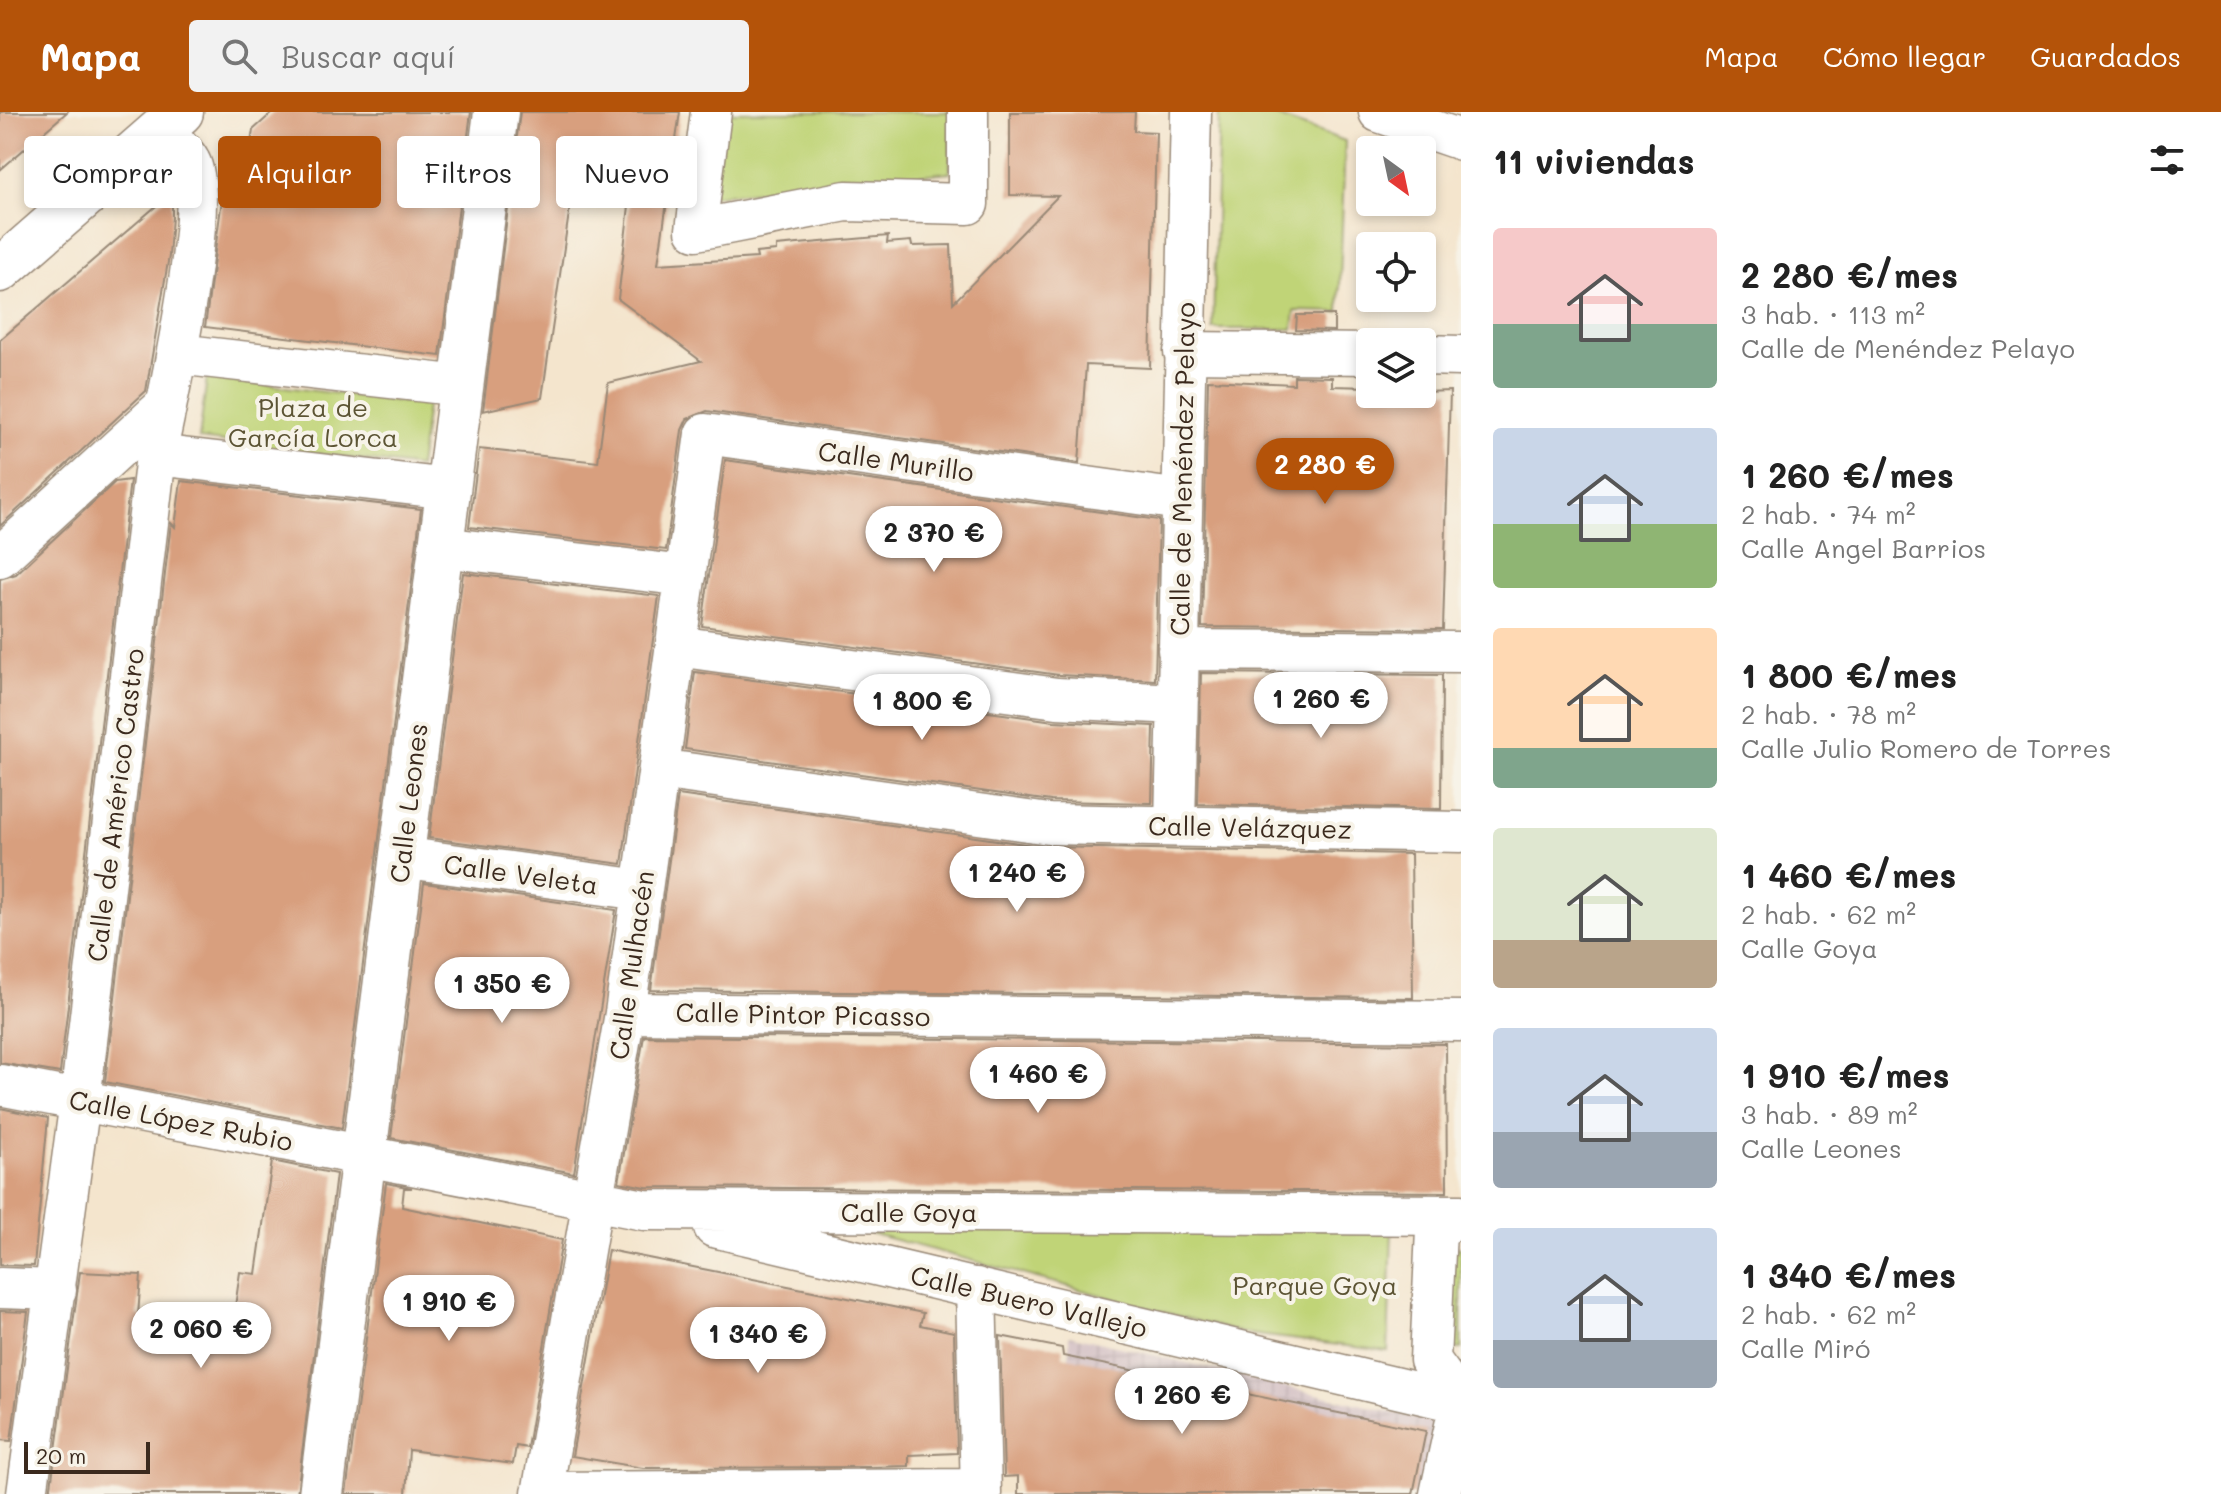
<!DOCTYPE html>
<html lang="es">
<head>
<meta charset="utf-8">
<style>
  body { margin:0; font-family:Mali,sans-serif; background:#f2f2f2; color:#222; height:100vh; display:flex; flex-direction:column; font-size:30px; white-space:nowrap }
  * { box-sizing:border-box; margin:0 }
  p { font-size:26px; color:#767676 }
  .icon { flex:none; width:44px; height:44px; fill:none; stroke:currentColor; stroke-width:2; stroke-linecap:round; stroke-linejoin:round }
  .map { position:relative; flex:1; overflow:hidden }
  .details { display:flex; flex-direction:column; background:#fff; width:760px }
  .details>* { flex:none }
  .banner { position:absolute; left:24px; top:24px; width:760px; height:72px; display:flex; gap:16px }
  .needle { width:52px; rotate:147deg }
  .controls { position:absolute; left:1356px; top:24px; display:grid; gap:16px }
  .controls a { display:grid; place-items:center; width:80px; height:80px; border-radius:8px; background:#fff; box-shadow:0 4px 12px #0003; font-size:40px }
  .scale { position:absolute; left:24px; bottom:20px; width:126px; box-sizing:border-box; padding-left:8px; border:4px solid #3b2a1e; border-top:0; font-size:22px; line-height:28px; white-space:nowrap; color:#3b2a1e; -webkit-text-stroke:6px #f7f3e8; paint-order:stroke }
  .price { position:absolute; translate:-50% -68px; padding:0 18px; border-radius:28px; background:#fff; color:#222; font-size:26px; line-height:52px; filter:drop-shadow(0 2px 4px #0008) }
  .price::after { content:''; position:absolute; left:50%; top:48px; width:24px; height:18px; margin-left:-12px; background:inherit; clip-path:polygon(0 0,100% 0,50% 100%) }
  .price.active { background:#b45309; color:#fff }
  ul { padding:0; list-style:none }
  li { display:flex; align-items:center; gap:24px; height:200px; padding:0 32px }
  li span { display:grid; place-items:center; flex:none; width:224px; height:160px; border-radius:8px; color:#555 }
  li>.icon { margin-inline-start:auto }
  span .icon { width:96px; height:96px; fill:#fffc; stroke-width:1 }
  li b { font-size:34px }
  h2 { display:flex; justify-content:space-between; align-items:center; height:96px; padding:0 32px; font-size:34px }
  .chip { padding:0 28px; border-radius:8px; background:#fff; box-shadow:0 4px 12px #0003; font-size:28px; line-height:72px }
  .chip.active { background:#b45309; color:#fff }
  header { display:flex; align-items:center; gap:48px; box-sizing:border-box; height:112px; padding:0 40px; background:#b45309; color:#fff }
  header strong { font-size:38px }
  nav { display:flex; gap:44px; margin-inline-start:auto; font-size:28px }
  .search { width:560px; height:72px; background:#f2f2f2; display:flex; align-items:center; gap:20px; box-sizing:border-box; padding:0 28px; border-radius:8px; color:#767676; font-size:30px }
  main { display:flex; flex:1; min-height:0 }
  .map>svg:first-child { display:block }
</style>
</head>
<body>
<header>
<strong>Mapa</strong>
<div class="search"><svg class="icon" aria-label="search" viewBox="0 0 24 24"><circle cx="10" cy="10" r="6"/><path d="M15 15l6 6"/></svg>Buscar aquí</div>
<nav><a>Mapa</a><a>Cómo llegar</a><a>Guardados</a></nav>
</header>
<main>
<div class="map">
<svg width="1461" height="1382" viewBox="0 0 1461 1382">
  <defs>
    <pattern id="industrial-grid" width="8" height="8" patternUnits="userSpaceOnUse" patternTransform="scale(2)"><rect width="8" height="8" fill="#d2bec3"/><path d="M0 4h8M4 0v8" fill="none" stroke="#b5a3a7"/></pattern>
  </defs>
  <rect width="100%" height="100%" fill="#f7f3e8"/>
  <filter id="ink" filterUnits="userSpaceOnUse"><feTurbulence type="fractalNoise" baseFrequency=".0125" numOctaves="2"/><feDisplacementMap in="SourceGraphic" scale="16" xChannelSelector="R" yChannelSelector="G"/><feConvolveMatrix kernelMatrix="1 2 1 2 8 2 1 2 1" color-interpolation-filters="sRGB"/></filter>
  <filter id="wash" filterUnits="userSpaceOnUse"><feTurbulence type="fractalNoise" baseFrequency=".006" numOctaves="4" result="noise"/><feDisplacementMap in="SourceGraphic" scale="32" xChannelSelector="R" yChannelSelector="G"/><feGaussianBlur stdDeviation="1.8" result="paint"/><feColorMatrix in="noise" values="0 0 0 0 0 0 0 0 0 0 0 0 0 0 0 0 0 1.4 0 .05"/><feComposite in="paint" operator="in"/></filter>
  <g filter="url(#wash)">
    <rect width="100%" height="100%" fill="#f4e5cd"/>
    <path fill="url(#industrial-grid)" d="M1069 1223 1442 1312 1426 1382H1070Z"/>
    <path fill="#c0d477" stroke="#7e7f4a" stroke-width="2" d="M719 0H951L950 60 710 84Z
      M1219 0H1263L1345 29 1339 200 1295 199 1293 217H1213Z
      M207 265 427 293 419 355 199 327Z
      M825 1109 1392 1117 1388 1239 1242 1221Z
      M1454 1135 1461 1136V1237L1447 1236Z"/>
    <g id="blocks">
      <path fill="#d89f7e" d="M0 0H67L0 58Z
        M273 0H471L440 244 205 215 228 42 249 44 253 18Z
        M520 0H680L658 152 757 146 756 141 776 139V134L888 124 887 131 911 129 912 134 951 133 953 191 1058 84 1010 83V0H1135L1134 19 1156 20 1150 256 1086 253 1079 351 707 299 687 307 682 318 666 438 469 415 479 337 598 350 608 271 701 249 618 187 633 60 576 53 542 286 483 299Z
        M169 83 172 87V105L169 144 146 279 0 414V228Z
        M1297 203H1334V219L1296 218Z
        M1294 264 1332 265V274L1370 275V282L1450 279 1443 517 1202 515 1208 268 1294 272Z
        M725 348 1159 408 1155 568 1059 563 702 514Z
        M130 368 60 961 0 951V467L16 462 115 370Z
        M181 369 421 397 342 1016 105 970 171 411 175 415Z
        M463 461 659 484 622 752 429 726Z
        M695 560 1054 609 1154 614 1152 691 1051 689 685 637Z
        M1201 561 1442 563 1441 697 1198 692Z
        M678 683 1046 735 1411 742 1413 886 651 878Z
        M424 771 616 798 574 1061 391 1026Z
        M644 924 1446 932 1447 1080 646 1075 619 1070Z
        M0 996 48 1006 34 1154 0 1153Z
        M272 1049 336 1062 297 1382H50L80 1160 141 1163 138 1204 233 1209 240 1160 256 1162Z
        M386 1071 412 1076H404L402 1095 562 1128 527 1336 516 1334 513 1352 409 1338 406 1382H346Z
        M608 1138 923 1201 920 1213 954 1220 957 1341 909 1343V1354L870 1355 643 1356 572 1344Z
        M0 1199 28 1200 11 1329 0 1328Z
        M1000 1224 1062 1236 1063 1244 1426 1319 1413 1382H1018V1364L1004 1365Z"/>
    </g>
  </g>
  <g filter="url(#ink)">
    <use href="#blocks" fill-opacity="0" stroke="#988876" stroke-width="2"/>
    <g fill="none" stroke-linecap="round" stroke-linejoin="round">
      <g stroke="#988876" stroke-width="43">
        <path id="minor" d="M711 0 696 118 846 89 968 92V0
          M1379 0 1461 28
          M1184 240 1370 242
          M177 242 462 274
          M1422 243 1461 244
          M156 343 449 377
          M441 435 686 464
          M0 445 166 293
          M676 534 1057 586 1177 592
          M1178 538 1461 540
          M659 657 1049 712 1461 720
          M1175 713 1191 0
          M400 745 642 778
          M625 901 1461 909
          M0 973 644 1098 1461 1103
          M1461 1103 1436 1118 1430 1248 1461 1290
          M714 1115 1461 1291
          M0 1176 56 1178
          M976 1176 981 1382
          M542 1380 980 1377
          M27 1382 80 989 156 343C167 290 212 91 190 50 184 38 170 27 161 17
          M542 1382 625 901 705 322 1181 388
          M1440 1382 1460 1291"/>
      </g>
      <g stroke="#988876" stroke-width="47">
        <path id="tertiary" d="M0 158 181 0
          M321 1382 496 0"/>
      </g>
      <use href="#minor" stroke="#fff" stroke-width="40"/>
      <use href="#tertiary" stroke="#fff" stroke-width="44"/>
    </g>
  </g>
  <g text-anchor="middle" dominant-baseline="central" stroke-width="8" stroke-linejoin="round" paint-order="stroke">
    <g font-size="26" fill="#5c5434" stroke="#f7f3e8">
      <text x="313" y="295">Plaza de<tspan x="313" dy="30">García Lorca</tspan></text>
      <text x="1315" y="1173">Parque Goya</text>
    </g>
    <g font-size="26" fill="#3b2a1e" stroke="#f7f3e8">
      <text transform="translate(896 349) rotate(8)">Calle Murillo</text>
      <text transform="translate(1182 357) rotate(-89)">Calle de Menéndez Pelayo</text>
      <text transform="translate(408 691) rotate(-83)">Calle Leones</text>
      <text transform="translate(115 693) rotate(-83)">Calle de Américo Castro</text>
      <text transform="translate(1250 715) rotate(1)">Calle Velázquez</text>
      <text transform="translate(521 762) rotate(8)">Calle Veleta</text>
      <text transform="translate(631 853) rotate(-82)">Calle Mulhacén</text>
      <text transform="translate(803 902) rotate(1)">Calle Pintor Picasso</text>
      <text transform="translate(181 1008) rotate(11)">Calle López Rubio</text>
      <text x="909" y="1100">Calle Goya</text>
      <text transform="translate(1029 1189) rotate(13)">Calle Buero Vallejo</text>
    </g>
  </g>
</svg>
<div class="controls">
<a><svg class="needle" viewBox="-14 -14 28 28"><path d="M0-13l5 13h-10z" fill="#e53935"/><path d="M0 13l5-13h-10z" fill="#767676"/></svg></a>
<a><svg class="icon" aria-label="locate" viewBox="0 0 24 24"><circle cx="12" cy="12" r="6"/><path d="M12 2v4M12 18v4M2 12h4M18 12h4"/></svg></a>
<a><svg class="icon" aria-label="layers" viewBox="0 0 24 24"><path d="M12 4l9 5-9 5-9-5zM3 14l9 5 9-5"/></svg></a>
</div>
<div class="scale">20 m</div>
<b class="price active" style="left:1325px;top:394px">2 280 €</b>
<b class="price" style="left:934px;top:462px">2 370 €</b>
<b class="price" style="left:1321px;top:628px">1 260 €</b>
<b class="price" style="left:922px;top:630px">1 800 €</b>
<b class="price" style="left:1017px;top:802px">1 240 €</b>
<b class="price" style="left:502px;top:913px">1 350 €</b>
<b class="price" style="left:1038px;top:1003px">1 460 €</b>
<b class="price" style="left:449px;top:1231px">1 910 €</b>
<b class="price" style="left:201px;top:1258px">2 060 €</b>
<b class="price" style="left:758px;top:1263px">1 340 €</b>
<b class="price" style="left:1182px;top:1324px">1 260 €</b>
<div class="banner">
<a class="chip">Comprar</a>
<a class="chip active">Alquilar</a>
<a class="chip">Filtros</a>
<a class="chip">Nuevo</a>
</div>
</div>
<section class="details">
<h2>11 viviendas<svg class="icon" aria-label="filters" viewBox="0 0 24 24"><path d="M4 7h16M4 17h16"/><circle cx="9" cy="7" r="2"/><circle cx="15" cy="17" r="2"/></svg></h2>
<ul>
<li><span style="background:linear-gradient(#f6c9c9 60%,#7fa58c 0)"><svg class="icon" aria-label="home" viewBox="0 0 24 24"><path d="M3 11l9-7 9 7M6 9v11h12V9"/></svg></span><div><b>2 280 €/mes</b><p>3 hab. · 113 m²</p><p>Calle de Menéndez Pelayo</p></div></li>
<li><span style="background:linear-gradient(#c9d6e8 60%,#8fb573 0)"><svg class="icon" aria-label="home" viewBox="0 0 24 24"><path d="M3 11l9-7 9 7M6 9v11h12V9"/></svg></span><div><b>1 260 €/mes</b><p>2 hab. · 74 m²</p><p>Calle Angel Barrios</p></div></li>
<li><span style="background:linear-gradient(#ffd9b3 75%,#7fa58c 0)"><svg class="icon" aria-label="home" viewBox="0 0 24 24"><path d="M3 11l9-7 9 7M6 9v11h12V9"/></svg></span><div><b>1 800 €/mes</b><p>2 hab. · 78 m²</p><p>Calle Julio Romero de Torres</p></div></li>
<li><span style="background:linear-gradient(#dfe7d0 70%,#b9a48a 0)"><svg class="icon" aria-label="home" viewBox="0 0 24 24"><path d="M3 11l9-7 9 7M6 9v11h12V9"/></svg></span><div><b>1 460 €/mes</b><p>2 hab. · 62 m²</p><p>Calle Goya</p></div></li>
<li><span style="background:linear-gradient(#c9d6e8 65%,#9aa5b1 0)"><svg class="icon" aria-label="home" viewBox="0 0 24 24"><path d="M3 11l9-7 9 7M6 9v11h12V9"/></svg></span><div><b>1 910 €/mes</b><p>3 hab. · 89 m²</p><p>Calle Leones</p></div></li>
<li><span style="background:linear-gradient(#c9d6e8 70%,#9aa5b1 0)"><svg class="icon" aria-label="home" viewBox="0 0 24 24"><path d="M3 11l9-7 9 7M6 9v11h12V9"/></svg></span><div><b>1 340 €/mes</b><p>2 hab. · 62 m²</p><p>Calle Miró</p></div></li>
</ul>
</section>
</main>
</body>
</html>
